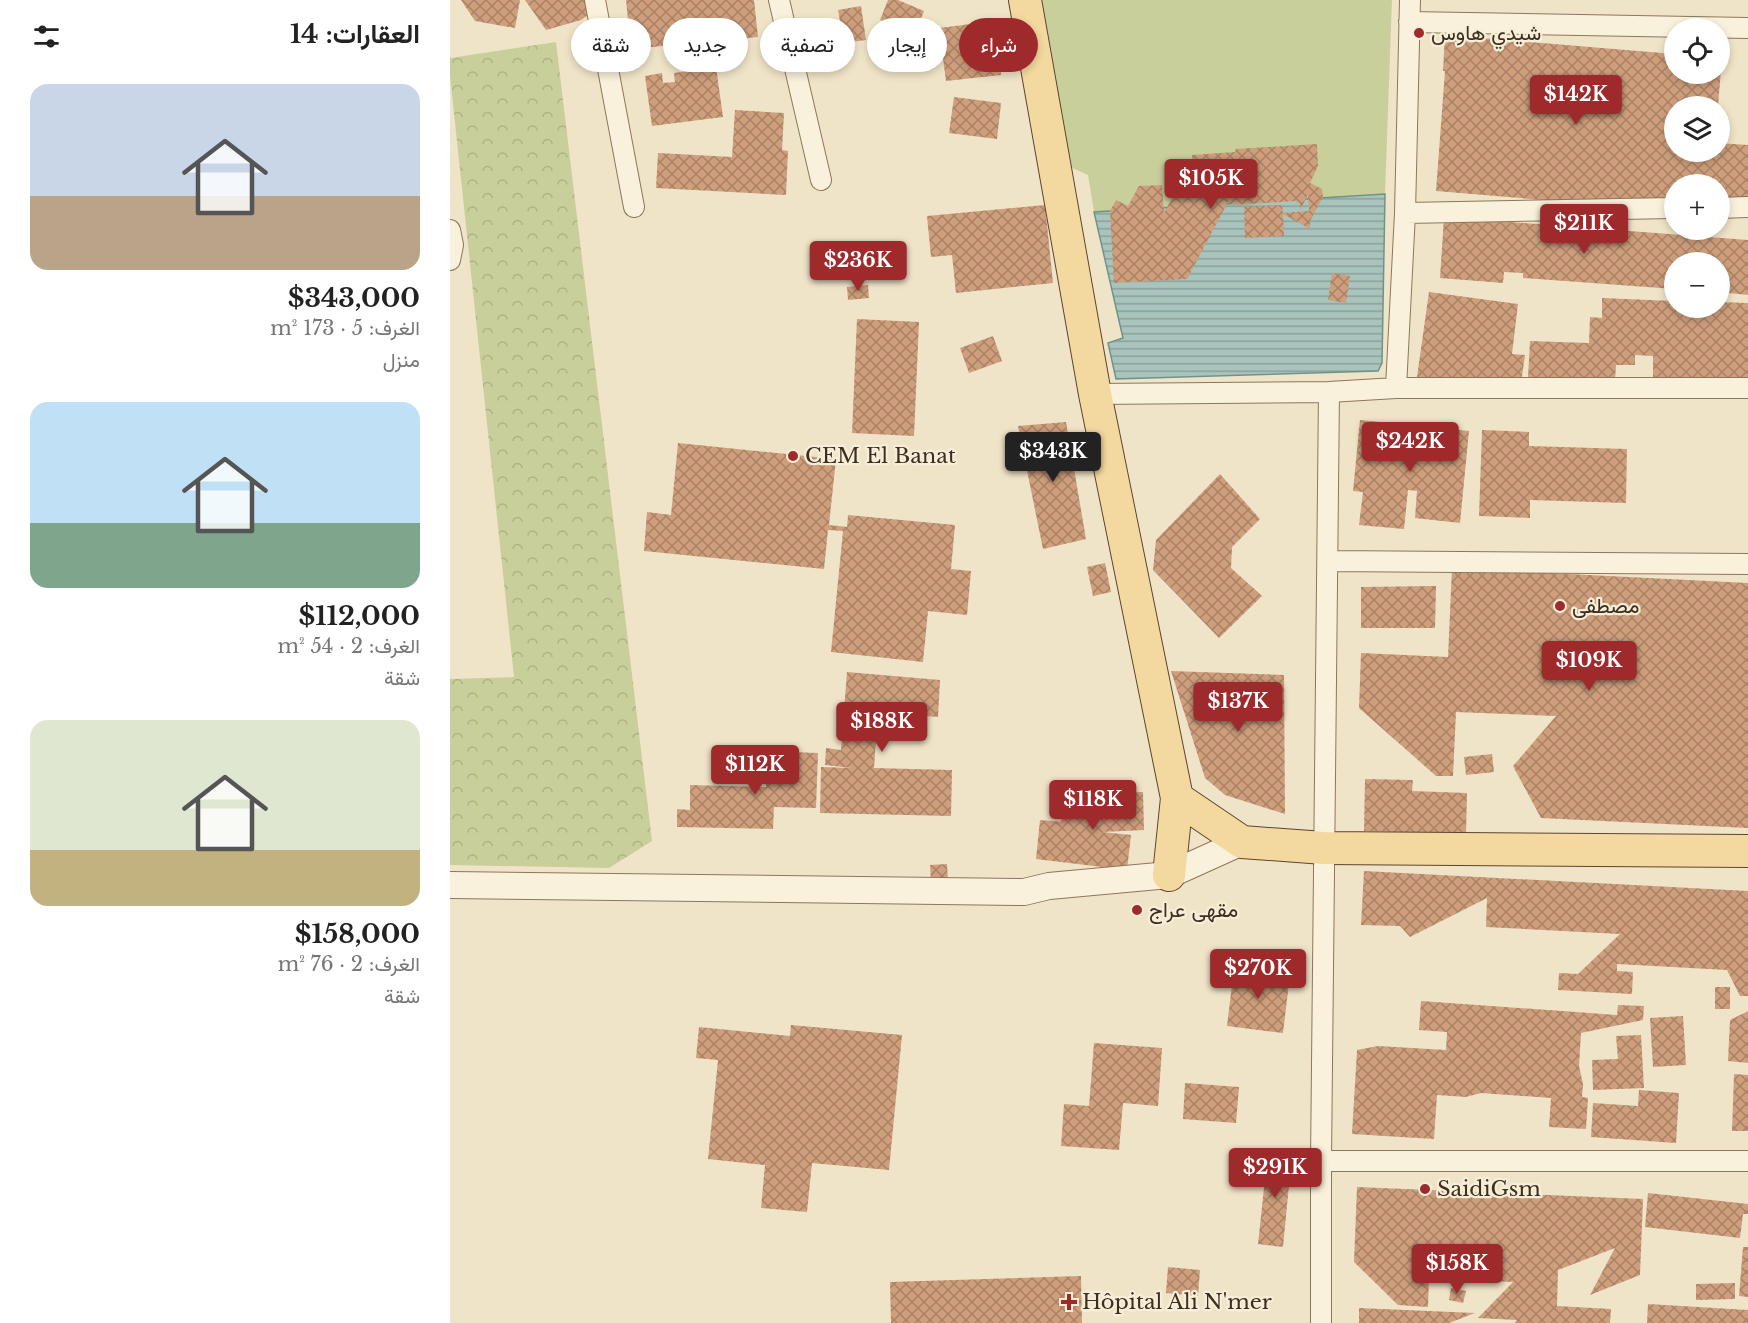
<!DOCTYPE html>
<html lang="ar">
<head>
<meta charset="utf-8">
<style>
  body { margin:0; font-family:"Libre Baskerville",Vazirmatn,serif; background:#f2f2f2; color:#222; direction:rtl; height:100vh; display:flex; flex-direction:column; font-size:22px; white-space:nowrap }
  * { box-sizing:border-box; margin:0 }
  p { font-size:20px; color:#767676 }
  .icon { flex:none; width:33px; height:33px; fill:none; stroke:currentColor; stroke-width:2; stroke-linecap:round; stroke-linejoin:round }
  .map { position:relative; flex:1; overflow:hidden; direction:ltr }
  .panel { display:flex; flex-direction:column; background:#fff; width:450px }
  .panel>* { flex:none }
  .top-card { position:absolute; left:18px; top:18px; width:570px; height:54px; direction:rtl; display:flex; gap:12px }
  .fabs { position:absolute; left:1214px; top:18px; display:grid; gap:12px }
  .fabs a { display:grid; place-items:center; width:66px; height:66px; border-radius:50%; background:#fff; box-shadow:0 3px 9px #0003; font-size:30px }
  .price { position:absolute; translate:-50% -51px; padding:0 14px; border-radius:6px; background:#9e2a2b; color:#fff; font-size:20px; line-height:39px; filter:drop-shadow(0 2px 3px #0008) }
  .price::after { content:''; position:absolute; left:50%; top:36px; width:18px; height:14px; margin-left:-9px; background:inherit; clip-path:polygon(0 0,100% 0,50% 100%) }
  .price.active { background:#222; color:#fff }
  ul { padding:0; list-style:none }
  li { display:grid; align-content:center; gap:12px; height:318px; padding:0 30px }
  li span { display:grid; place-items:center; height:186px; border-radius:18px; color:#555 }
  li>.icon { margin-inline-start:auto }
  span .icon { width:108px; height:108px; fill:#fffc; stroke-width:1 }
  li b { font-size:26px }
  h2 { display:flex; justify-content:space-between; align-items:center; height:72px; padding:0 30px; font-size:26px }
  .chip { padding:0 21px; border-radius:27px; background:#fff; box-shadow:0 3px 9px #0003; font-size:21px; line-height:54px }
  .chip.active { background:#9e2a2b; color:#fff }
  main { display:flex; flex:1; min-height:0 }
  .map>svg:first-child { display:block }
</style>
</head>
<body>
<main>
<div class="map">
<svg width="1298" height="1323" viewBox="0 0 1298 1323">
  <defs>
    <pattern id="forest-crowns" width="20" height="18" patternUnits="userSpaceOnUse" patternTransform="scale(1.5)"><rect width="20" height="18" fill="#c9cf9b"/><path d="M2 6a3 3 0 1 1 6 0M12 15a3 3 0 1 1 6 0" fill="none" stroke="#aeb285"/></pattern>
    <pattern id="water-rules" width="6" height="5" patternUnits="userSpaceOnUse" patternTransform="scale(1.5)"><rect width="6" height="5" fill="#a9c4bc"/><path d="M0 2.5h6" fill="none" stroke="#8ba098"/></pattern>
    <pattern id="building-cross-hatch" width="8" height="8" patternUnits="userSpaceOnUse" patternTransform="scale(1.5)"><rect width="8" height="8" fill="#cf9f7d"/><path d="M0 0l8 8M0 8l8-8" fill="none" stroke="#a98266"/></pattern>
  </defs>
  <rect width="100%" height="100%" fill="#f0e4c8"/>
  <path fill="url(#forest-crowns)" d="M106 42 202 841 159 868 0 865V679L64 677 0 76V58Z"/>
  <path fill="#c9cf9b" d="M591 0H942L935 194 644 212 638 175 618 166Z"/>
  <path fill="url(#water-rules)" stroke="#6f938a" stroke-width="1.5" d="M935 194 932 363 928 371 666 379 658 343 673 338 644 212Z"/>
  <path fill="url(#building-cross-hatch)" d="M11 0H70L65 28 25 21Z
    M75 0H137L141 13 131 20 96 30Z
    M176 0H304L308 37 181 49Z
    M438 0H448L474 11 465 34 430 20Z
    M411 6 416 40 394 43 388 10Z
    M545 21 551 75 496 81 489 28Z
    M995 35 1224 54V74H1269V58H1272L1268 106H1224V152H1269V143L1298 145V217L1269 215V184H1224V211L986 191 995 71H993Z
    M266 67 273 117 202 126 195 76 212 73 213 83 225 82 224 73Z
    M504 97 551 103 547 139 499 133Z
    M285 110 334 113 332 150 338 151 336 195 206 188 208 153 282 157Z
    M867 144 868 166 860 183 872 189 873 197 860 221V229L833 214 834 236 795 238 794 207 832 205 833 213 859 211 858 195 850 210V204L845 201 785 205 778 202 737 279 664 283 660 211 666 200 678 206 689 186 712 185 714 213 724 194 755 192V182L744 176 742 155 785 152 786 149Z
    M595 205 603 283 506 293 502 255 481 257 477 216Z
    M994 217 1298 240V295L1269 292V262H1224V289L1073 278V273L1054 272 1053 283 990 278Z
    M882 273 900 276 896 303 878 300Z
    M418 285 419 298 398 300 397 287Z
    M979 292 1068 304 1062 354 1075 355 1070 391 967 377Z
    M1152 298 1224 301V308H1269V302L1298 303V382L1203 379V356L1185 355V365H1166L1165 380 1078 378 1080 341 1139 343 1140 317 1152 318Z
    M407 319 469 322 464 436 402 433Z
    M543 336 552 361 519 373 510 348Z
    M910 420 1019 431 1010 523 965 518 967 491 958 490 954 529 909 525 913 492 903 491Z
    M616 422 636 539 593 549 568 426Z
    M1032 430 1079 432V446L1177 449 1176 503 1080 500V518L1029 516Z
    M228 443 386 459 379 525 397 527 398 515 505 525 501 569 521 571 517 615 478 611 473 662 381 652 393 531 378 530 374 569 194 551 197 512 221 515Z
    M770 474 810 519 782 547 781 568 812 596 769 638 703 570 706 540Z
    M655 563 661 592 643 596 637 567Z
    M1002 568 1298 583V828L1091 818 1063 766 1106 716 1006 712 1003 776H986L909 708 911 653 998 657Z
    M986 586 985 628H911V587Z
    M721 671 834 675 835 814 775 795 755 778Z
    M397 672 490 680 488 717 428 712 424 768 502 770 501 816 370 813 371 767 402 768 375 765 376 748 391 750Z
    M317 751 368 753 366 808 324 807 323 829 227 827V809L240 810V785L316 787Z
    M1042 754 1044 772 1016 775 1014 757Z
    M915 779 963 780 962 791 1017 793 1016 834 914 831Z
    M693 792 694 830 652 832 681 835 677 870 586 859 590 820 611 822 614 798 651 802 650 793Z
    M497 864 498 881 481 882 480 865Z
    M914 871 1298 891V996H1290L1277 970 1167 964V971L1183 972 1182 994 1108 990 1109 973 1128 974 1170 934 1036 927 1037 898 960 937 950 926 911 925Z
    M784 968 840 975 833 1033 777 1026Z
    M1265 987H1280V1009H1265Z
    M971 1001 1167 1015 1168 1005 1194 1006 1193 1020 1131 1033 1129 1066 1133 1084 1132 1097 1138 1098 1136 1129 1099 1127 1101 1098 1031 1093 1016 1097 987 1095 984 1139 902 1134 907 1050 928 1046 996 1050 997 1032 969 1030Z
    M1298 1011V1063L1278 1061 1280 1020Z
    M1233 1016 1236 1065 1203 1067 1200 1018Z
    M341 1025 452 1035 439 1170 362 1163 357 1212 311 1208 315 1165 258 1159 268 1060 246 1058 249 1027 340 1036Z
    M1191 1035 1194 1088 1143 1090 1142 1060 1168 1059 1166 1036Z
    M644 1043 712 1048 708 1106 673 1103 669 1150 611 1146 614 1104 639 1106Z
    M1284 1074 1298 1075V1131H1282Z
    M735 1083 789 1087 786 1123 733 1119Z
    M1189 1090 1229 1093 1226 1143 1141 1137 1143 1103 1188 1106Z
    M818 1151 842 1154 833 1247 808 1244Z
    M907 1187 1193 1199 1190 1275 1140 1295 1165 1248 1108 1270 1107 1306 1161 1309 1160 1323H1065L1067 1320 1028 1318 1063 1282 979 1278 978 1307 948 1305 904 1262Z
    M1198 1193 1298 1204V1214H1293L1290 1238 1195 1227Z
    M1293 1247H1298V1297L1289 1296Z
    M718 1267 750 1270 748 1296 716 1293Z
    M631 1276 632 1323H441L440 1282Z
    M1285 1283V1299L1246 1300V1284Z
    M1001 1288 1016 1291 1013 1303 999 1300Z
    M1198 1304 1298 1310V1323H1197Z
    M909 1308 1025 1313 999 1323H909Z"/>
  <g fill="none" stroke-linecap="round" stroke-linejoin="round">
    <g stroke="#8d765c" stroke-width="22">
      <path id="minor" d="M145 0 184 207
        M329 0 371 180
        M959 22 1298 28
        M1269 208 1298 207
        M955 213 1224 208
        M0 230 3 245 0 260
        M946 388 955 213 960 0
        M645 394 879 392 946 388H1298
        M878 561 1298 564
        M871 1161H1298
        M871 1323V1161L879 392"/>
    </g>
    <g stroke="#8d765c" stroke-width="28">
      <path id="tertiary" d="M0 885 574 892 599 886 719 875 792 842"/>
    </g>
    <g stroke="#5b4430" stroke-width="34">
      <path id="primary" d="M575 0 645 394 727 798 792 842 874 848 1298 851
        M719 875 727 798"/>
    </g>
    <use href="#minor" stroke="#faf1dc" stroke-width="20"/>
    <use href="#tertiary" stroke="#faf1dc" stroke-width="26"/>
    <use href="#primary" stroke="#f3d9a0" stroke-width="32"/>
  </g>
  <g fill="#9e2a2b" stroke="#f7eed8" stroke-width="2">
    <circle cx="969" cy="33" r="6"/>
    <circle cx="343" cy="456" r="6"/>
    <circle cx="1110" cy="606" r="6"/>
    <circle cx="687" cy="910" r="6"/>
    <circle cx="975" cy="1189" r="6"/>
    <path d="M616 1293h6v6h6v6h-6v6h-6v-6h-6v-6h6z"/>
  </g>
  <g text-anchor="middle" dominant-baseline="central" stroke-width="4.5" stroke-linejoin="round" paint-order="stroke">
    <g font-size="21" fill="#3d2e20" stroke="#f7eed8" text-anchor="start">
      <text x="981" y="33">شيدي هاوس</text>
      <text x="355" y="456">CEM El Banat</text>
      <text x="1122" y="606">مصطفى</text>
      <text x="699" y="910">مقهى عراج</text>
      <text x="987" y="1189">SaidiGsm</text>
      <text x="632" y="1302">Hôpital Ali N'mer</text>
    </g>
  </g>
</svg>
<div class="fabs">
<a><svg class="icon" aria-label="locate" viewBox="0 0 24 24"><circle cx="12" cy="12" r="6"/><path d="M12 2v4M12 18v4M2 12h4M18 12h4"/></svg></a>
<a><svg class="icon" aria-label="layers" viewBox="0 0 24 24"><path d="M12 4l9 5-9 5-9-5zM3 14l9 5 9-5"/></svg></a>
<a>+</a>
<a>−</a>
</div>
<b class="price" style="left:1126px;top:126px">$142K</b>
<b class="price" style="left:761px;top:210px">$105K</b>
<b class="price" style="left:1134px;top:255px">$211K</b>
<b class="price" style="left:408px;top:292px">$236K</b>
<b class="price" style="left:960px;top:473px">$242K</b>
<b class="price active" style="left:603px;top:483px">$343K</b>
<b class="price" style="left:1139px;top:692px">$109K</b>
<b class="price" style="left:788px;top:733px">$137K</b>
<b class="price" style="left:432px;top:753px">$188K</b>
<b class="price" style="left:305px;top:796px">$112K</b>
<b class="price" style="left:643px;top:831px">$118K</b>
<b class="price" style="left:808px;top:1000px">$270K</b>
<b class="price" style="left:825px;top:1199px">$291K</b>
<b class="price" style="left:1007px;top:1295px">$158K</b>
<div class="top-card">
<a class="chip active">شراء</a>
<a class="chip">إيجار</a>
<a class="chip">تصفية</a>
<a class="chip">جديد</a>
<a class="chip">شقة</a>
</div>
</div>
<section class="panel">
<h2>العقارات: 14<svg class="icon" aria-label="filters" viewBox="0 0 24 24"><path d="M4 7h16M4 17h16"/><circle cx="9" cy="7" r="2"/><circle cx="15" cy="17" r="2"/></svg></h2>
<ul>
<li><span style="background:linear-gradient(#c9d6e8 60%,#b9a48a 0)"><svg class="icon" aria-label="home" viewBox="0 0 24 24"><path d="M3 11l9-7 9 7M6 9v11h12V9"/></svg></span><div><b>$343,000</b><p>الغرف: 5 · 173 m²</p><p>منزل</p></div></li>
<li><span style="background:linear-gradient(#bfe0f5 65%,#7fa58c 0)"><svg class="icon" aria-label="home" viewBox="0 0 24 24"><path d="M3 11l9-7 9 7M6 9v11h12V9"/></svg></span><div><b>$112,000</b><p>الغرف: 2 · 54 m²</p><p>شقة</p></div></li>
<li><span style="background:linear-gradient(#dfe7d0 70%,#c2b280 0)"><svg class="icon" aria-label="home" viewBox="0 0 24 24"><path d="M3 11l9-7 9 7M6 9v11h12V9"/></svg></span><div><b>$158,000</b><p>الغرف: 2 · 76 m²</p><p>شقة</p></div></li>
</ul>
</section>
</main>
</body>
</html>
